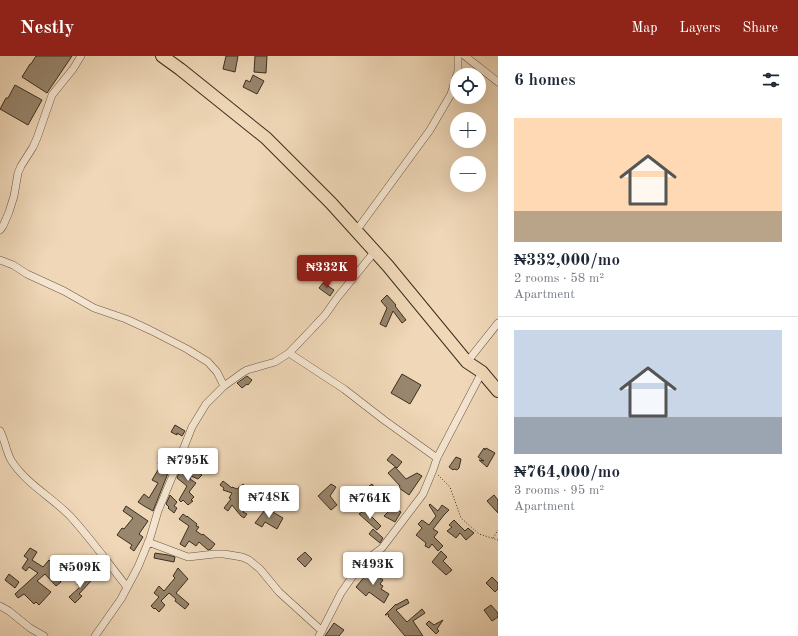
<!DOCTYPE html>
<html lang="en">
<head>
<meta charset="utf-8">
<style>
  body { margin:0; font-family:"Old Standard TT",serif; background:#f6f6f7; color:#1f2937; height:100vh; display:flex; flex-direction:column; font-size:15px; white-space:nowrap }
  * { box-sizing:border-box; margin:0 }
  p { font-size:13px; color:#747a83 }
  .icon { flex:none; width:22px; height:22px; fill:none; stroke:currentColor; stroke-width:2; stroke-linecap:round; stroke-linejoin:round }
  .map { position:relative; flex:1; overflow:hidden }
  .panel { display:flex; flex-direction:column; background:#fff; width:300px }
  .panel>* { flex:none }
  .fabs { position:absolute; left:450px; top:12px; display:grid; gap:8px }
  .fabs a { display:grid; place-items:center; width:36px; height:36px; border-radius:50%; background:#fff; box-shadow:0 4px 16px #0002; font-size:20px }
  .price { position:absolute; translate:-50% -34px; padding:0 9px; border-radius:4px; background:#fff; color:#222; font-size:13px; line-height:26px; filter:drop-shadow(0 1px 2px #0008) }
  .price::after { content:''; position:absolute; left:50%; top:24px; width:12px; height:9px; margin-left:-6px; background:inherit; clip-path:polygon(0 0,100% 0,50% 100%) }
  .price.selected { background:#8f2418; color:#fff }
  ul { padding:0; list-style:none }
  li { display:grid; align-content:center; gap:8px; height:212px; padding:0 16px }
  li+li { border-top:1px solid #e0e1e3 }
  li span { display:grid; place-items:center; height:124px; border-radius:0px; color:#555 }
  li>.icon { margin-inline-start:auto }
  span .icon { width:72px; height:72px; fill:#fffc; stroke-width:1 }
  li b { font-size:17px }
  h2 { display:flex; justify-content:space-between; align-items:center; height:48px; padding:0 16px; font-size:17px }
  header { display:flex; align-items:center; gap:24px; box-sizing:border-box; height:56px; padding:0 20px; background:#8f2418; color:#fff }
  header strong { font-size:19px }
  nav { display:flex; gap:22px; margin-inline-start:auto; font-size:14px }
  main { display:flex; flex:1; min-height:0 }
  .map>svg:first-child { display:block }
</style>
</head>
<body>
<header>
<strong>Nestly</strong>
<nav><a>Map</a><a>Layers</a><a>Share</a></nav>
</header>
<main>
<div class="map">
<svg width="498" height="580" viewBox="0 0 498 580">
  <rect width="100%" height="100%" fill="#efd7b7"/>
  <filter id="stains"><feTurbulence type="fractalNoise" baseFrequency=".005" numOctaves="4"/><feColorMatrix values="0 0 0 0 .2 0 0 0 0 .09 0 0 0 0 .02 0 0 0 .5 -.17"/></filter>
  <radialGradient id="worn" r=".72"><stop offset=".6" stop-color="#630" stop-opacity="0"/><stop offset="1" stop-color="#630" stop-opacity=".3"/></radialGradient>
  <path fill="#98866e" stroke="#3a2e1e" d="M36 0H72L47 37 22 21 30 8H31Z
    M226 0H238L235 16 223 13Z
    M255 0H267L266 17 254 16Z
    M253 19 264 25 257 38 243 31 246 24 250 26Z
    M15 29 42 44 28 69 0 53 6 42H8Z
    M323 227 334 234 330 240 319 232Z
    M387 239 396 249 395 250 406 264 402 267 393 255 386 271 380 268 387 252 381 245Z
    M402 318 421 329 410 348 391 337Z
    M247 320 252 324 248 329 247 328 242 332 237 327Z
    M175 369 185 375 182 380 177 377V379L171 376Z
    M484 392 485 394 486 392 495 397 487 411 479 404 484 405 478 401Z
    M392 398 402 406 397 412 387 404Z
    M162 401 172 407 153 455 144 450 138 446 144 438 149 442 158 427 152 424 161 409 158 408Z
    M456 401 461 403 459 412 457 414 454 413 453 414 449 411Z
    M188 406 195 412 194 413 202 419 198 423 191 420 190 423 196 427 189 436 194 441 191 444 193 445 188 449 183 444 181 446 179 444 187 430 177 422 181 412 183 413Z
    M395 411 406 423 417 417 422 420 409 439 399 432 400 430 388 417Z
    M223 425 232 432V431L237 433 243 428 249 436 244 441 251 449 243 456 247 458 244 462 241 460 232 449 228 455 224 452 231 443 229 442 232 437 223 434 224 432 220 429Z
    M331 428 336 431 330 440 337 449 331 454 318 440Z
    M372 428 378 437 372 442 365 433Z
    M170 439 177 446 174 450 177 452 174 457 168 452 169 451 166 448Z
    M494 439 498 444V457L487 445Z
    M430 448 438 455 442 449 449 454 444 459 433 473 438 476 434 481 443 490 438 495 432 488 429 492 425 490 426 487 416 479 422 472 418 468 422 464 429 469 436 460 429 449Z
    M126 450 148 465 139 478 143 481 134 495 130 492 132 489 117 479 122 472 124 473 133 462 123 455Z
    M267 451 272 454 271 455 283 462 277 473 265 466 262 471 255 467Z
    M393 451 401 456 395 466 384 460Z
    M365 454 381 470 377 474 359 458Z
    M183 458 187 461V460L197 468 196 470 199 471 196 475 202 479 203 478 215 488 211 493 208 494 199 486 196 490 189 485 185 491 180 488 189 470 179 463Z
    M454 464 465 475 468 472 474 477 466 484 460 477 456 482 447 475 452 471 449 469Z
    M373 473 383 482 380 487 369 478Z
    M30 492 37 496 32 504 43 511 49 504 59 513 55 519 61 526 56 530 45 518 37 525 51 536 39 549 36 546 34 548 24 538 18 542 15 538 38 517 29 511 26 515 22 512 28 503 24 500Z
    M441 495 447 501 443 505 452 514 446 519 432 506Z
    M305 496 312 503 305 511 297 503Z
    M155 497 168 499 175 501 174 506 154 502Z
    M70 504 79 512 72 520 63 512Z
    M178 512 188 523 176 537 189 548 185 553 175 545 176 543 169 537 161 545 165 549 159 556 155 552 154 553 151 550 159 541 154 537 159 530 164 535 175 522 173 520Z
    M371 513 382 520 380 522 383 524 380 528 383 530 381 533 389 538 384 547 369 536 366 540 356 531Z
    M9 518 19 526 15 532 5 524Z
    M86 520 91 525 79 538 82 540 75 547 69 541 80 531 77 528Z
    M492 521 498 527V533L495 536 486 527Z
    M407 543 409 547 396 554 407 566 422 553 425 557 413 565 423 580H405L388 560H389L388 558 386 559H385L396 548V549Z
    M491 549 498 557V561L492 565 484 554Z
    M443 564 437 573 439 575 436 578 426 568 429 565 434 569Z
    M334 567 344 574 339 580H325Z"/>
  <g fill="none" stroke-linecap="round" stroke-linejoin="round">
    <g stroke="#675844" stroke-width="8">
      <path id="minor" d="M465 0 498 26
        M0 174 3 170 9 156 14 140 18 117 21 110 33 91 37 82 52 39 73 13 81 0
        M356 175 430 74 451 38 458 15V0
        M0 204 13 209 27 218 64 235 94 252 126 263 150 274 187 293 208 306 217 316 224 330
        M289 297 344 333 384 364 437 402
        M467 306 498 267
        M0 375C5 384 6 395 11 404 26 428 52 441 71 461 91 483 109 508 127 531
        M148 486 188 501 215 498H224L242 501 249 504 260 513 279 536 322 575
        M0 550 9 555 30 572 44 580
        M95 580 121 543 138 511 150 482 158 455 173 419 192 371 206 348 224 330 242 317 247 314 275 306 289 297 310 275 325 259 337 242 375 195
        M319 580 341 537 361 508 382 492 423 438 433 414 437 402 482 316"/>
    </g>
    <g stroke="#3a2e1e" stroke-width="14">
      <path id="primary" d="M162 0 180 13 266 82 331 147 388 210 467 306 482 316 498 335"/>
    </g>
    <path stroke="#3a2e1e" stroke-width="1" stroke-dasharray="1 2" stroke-linecap="butt" d="M438 419 450 431 461 462 479 478 498 484
      M493 482 498 474"/>
    <use href="#minor" stroke="#f5e5d0" stroke-width="7"/>
    <use href="#primary" stroke="#efd7b7" stroke-width="12"/>
  </g>
  <rect width="100%" height="100%" filter="url(#stains)"/>
  <rect width="100%" height="100%" fill="url(#worn)"/>
</svg>
<div class="fabs">
<a><svg class="icon" aria-label="locate" viewBox="0 0 24 24"><circle cx="12" cy="12" r="6"/><path d="M12 2v4M12 18v4M2 12h4M18 12h4"/></svg></a>
<a>+</a>
<a>−</a>
</div>
<b class="price selected" style="left:327px;top:233px">₦332K</b>
<b class="price" style="left:188px;top:426px">₦795K</b>
<b class="price" style="left:269px;top:463px">₦748K</b>
<b class="price" style="left:370px;top:464px">₦764K</b>
<b class="price" style="left:373px;top:530px">₦493K</b>
<b class="price" style="left:80px;top:533px">₦509K</b>
</div>
<section class="panel">
<h2>6 homes<svg class="icon" aria-label="filters" viewBox="0 0 24 24"><path d="M4 7h16M4 17h16"/><circle cx="9" cy="7" r="2"/><circle cx="15" cy="17" r="2"/></svg></h2>
<ul>
<li><span style="background:linear-gradient(#ffd9b3 75%,#b9a48a 0)"><svg class="icon" aria-label="home" viewBox="0 0 24 24"><path d="M3 11l9-7 9 7M6 9v11h12V9"/></svg></span><div><b>₦332,000/mo</b><p>2 rooms · 58 m²</p><p>Apartment</p></div></li>
<li><span style="background:linear-gradient(#c9d6e8 70%,#9aa5b1 0)"><svg class="icon" aria-label="home" viewBox="0 0 24 24"><path d="M3 11l9-7 9 7M6 9v11h12V9"/></svg></span><div><b>₦764,000/mo</b><p>3 rooms · 95 m²</p><p>Apartment</p></div></li>
</ul>
</section>
</main>
</body>
</html>
